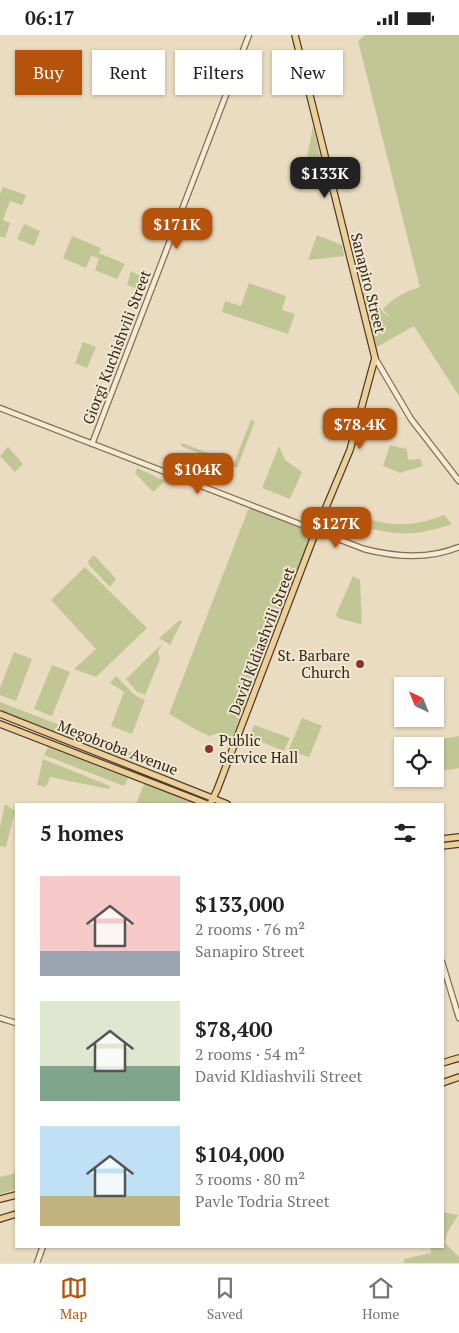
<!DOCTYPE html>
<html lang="en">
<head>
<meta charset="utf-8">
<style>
  body { margin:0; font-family:"PT Serif",serif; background:#f6f6f6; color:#222; height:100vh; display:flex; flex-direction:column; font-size:19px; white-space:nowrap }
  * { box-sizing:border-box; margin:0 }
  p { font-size:16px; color:#767676 }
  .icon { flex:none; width:28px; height:28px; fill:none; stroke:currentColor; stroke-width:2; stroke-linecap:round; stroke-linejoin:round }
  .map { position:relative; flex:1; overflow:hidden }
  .sheet { position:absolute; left:15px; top:768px; width:429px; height:445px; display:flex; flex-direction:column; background:#fff; border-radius:0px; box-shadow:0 1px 4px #0004 }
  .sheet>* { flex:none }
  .top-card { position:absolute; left:15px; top:15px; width:430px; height:45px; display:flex; gap:10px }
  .needle { width:32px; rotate:317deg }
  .tools { position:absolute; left:394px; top:642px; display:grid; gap:10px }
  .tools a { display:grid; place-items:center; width:50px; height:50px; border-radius:0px; background:#fff; box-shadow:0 1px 4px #0004; font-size:25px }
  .price { position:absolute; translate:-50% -42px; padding:0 11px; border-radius:10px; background:#b45309; color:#fff; font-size:16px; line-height:32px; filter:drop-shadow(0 1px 2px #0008) }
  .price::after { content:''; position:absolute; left:50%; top:30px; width:15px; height:11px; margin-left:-8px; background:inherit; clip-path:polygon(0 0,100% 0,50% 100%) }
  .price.selected { background:#222; color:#fff }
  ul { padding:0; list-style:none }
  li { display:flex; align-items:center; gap:15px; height:125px; padding:0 25px }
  li span { display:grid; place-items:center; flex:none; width:140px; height:100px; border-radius:0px; color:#555 }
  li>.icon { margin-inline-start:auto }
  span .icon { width:60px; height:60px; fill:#fffc; stroke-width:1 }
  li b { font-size:21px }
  h2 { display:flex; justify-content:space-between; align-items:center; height:60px; padding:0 25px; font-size:21px }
  .pill { padding:0 18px; border-radius:0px; background:#fff; box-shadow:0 1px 4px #0004; font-size:18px; line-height:45px }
  .pill.selected { background:#b45309; color:#fff }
  .status { display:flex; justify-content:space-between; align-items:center; height:35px; padding:0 25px; background:#fff; direction:ltr }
  .status svg { height:14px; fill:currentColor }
  .tabs { display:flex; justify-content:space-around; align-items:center; height:70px; border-top:1px solid #e0e0e0; background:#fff; font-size:14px; color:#767676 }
  .tabs a { display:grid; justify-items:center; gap:2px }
  .tabs .selected { color:#b45309 }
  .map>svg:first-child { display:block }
</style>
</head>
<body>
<div class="status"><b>06:17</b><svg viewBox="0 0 49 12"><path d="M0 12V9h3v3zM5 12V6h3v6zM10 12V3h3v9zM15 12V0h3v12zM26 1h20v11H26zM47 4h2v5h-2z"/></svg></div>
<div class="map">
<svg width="459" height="1228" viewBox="0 0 459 1228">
  <rect width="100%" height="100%" fill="#e9dcc0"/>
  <path fill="#c1c695" d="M365 0H459V361L414 291 375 313 360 256C374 261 378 275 390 283L383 274C395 262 404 257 420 252L358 6Z
    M313 91 322 130 307 122Z
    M3 152 26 160 22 170 10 166 3 185 10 188 5 203 0 201V159Z
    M24 189 40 196 34 211 17 204Z
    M317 200 342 210 344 221 308 225Z
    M72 201 101 213 99 218 125 229 117 244 95 235 99 223 91 221 86 233 63 223Z
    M131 236 148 245 144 257 127 250Z
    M249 248 286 261 282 275 295 279 288 299 222 277 225 266 241 271Z
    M83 307 96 312 87 333 75 328Z
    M251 385 255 386 237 433 181 411 182 408 234 428Z
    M390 410 407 414 408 425 420 424 423 431 400 438 383 431Z
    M279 411 285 425 302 437 290 464 262 453Z
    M8 412 23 429 15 437 0 421Z
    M137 433 165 446 153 457 135 438Z
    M253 472 308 497 311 502 232 703 218 698 210 701C195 695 183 687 169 679L248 475Z
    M444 480 452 489C416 501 400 501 363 492L367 484C398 492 414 491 444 480Z
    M94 520 116 544 110 552 89 530 88 526Z
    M85 532 147 593 96 642 74 634 96 614 51 565Z
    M353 541 360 545 362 588 360 589 338 583 336 580Z
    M180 585 182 586 170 610 159 603Z
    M162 609 158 617 160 624 145 660 137 657 126 644Z
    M14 617 32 624 16 666 0 660V653Z
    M52 630 70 637 52 681 34 674Z
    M116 641 136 661 145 665 132 699 111 691 124 657 110 648Z
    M0 667 140 721 137 728 0 675Z
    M302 683 322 691 309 722 288 716Z
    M254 690 290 703 284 716 250 702Z
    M459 701V733L435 737V711H430L429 706Z
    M48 712 128 743 124 751 44 720Z
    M43 724 110 751 109 754 50 742 46 752 37 750Z
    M147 748 198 769H136L144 749Z
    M5 769 15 776 6 812 0 811V792Z
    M16 1138V1154L0 1159V1142Z
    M443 1177 458 1180 447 1198 445 1208 459 1222V1228H404V1224L431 1218V1211H442Z"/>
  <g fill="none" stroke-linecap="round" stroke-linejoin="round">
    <g stroke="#816e59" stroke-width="7">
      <path id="minor" d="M375 323 411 384 459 446
        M0 373 364 514C395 522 428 525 459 512
        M92 409 249 0
        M442 927 459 983
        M0 983 16 988
        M37 1228 43 1211"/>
    </g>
    <g stroke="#4f3c2e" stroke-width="8">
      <path id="major" d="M0 679 227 769
        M0 689 207 769
        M210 769 217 755 316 496 350 415 375 323 295 0
        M442 804 459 802
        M442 811 459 809
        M442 1028 459 1023
        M442 1048 459 1042
        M0 1164 16 1160
        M0 1184 16 1179"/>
    </g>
    <use href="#minor" stroke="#f5ead2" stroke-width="4.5"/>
    <use href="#major" stroke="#ebd09a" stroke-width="5.5"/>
  </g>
  <g fill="#8b2f31" stroke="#f2e7cf" stroke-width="2">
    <circle cx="360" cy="629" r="5"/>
    <circle cx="209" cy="714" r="5"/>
  </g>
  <g text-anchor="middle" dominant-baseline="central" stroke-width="4" stroke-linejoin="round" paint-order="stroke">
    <g font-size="15" fill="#32261d" stroke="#f2e7cf">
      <text transform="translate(369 248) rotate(76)">Sanapiro Street</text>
      <text transform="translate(116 312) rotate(-69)">Giorgi Kuchishvili Street</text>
      <text transform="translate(261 606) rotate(-69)">David Kldiashvili Street</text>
      <text transform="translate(118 712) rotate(21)">Megobroba Avenue</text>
    </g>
    <g font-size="15" fill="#32261d" stroke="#f2e7cf" text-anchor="end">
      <text x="350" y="620">St. Barbare<tspan x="350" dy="17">Church</tspan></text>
      <text x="219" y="705" text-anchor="start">Public<tspan x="219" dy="17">Service Hall</tspan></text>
    </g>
  </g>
</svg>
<div class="tools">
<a><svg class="needle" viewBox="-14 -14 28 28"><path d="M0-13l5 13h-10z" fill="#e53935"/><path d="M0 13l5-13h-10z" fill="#767676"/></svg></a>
<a><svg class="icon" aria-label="locate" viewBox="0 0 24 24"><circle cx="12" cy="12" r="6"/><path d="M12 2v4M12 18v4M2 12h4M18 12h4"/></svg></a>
</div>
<b class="price selected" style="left:325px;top:164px">$133K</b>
<b class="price" style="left:177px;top:215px">$171K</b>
<b class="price" style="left:360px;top:415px">$78.4K</b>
<b class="price" style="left:198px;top:460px">$104K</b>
<b class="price" style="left:336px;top:514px">$127K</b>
<div class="top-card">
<a class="pill selected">Buy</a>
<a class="pill">Rent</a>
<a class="pill">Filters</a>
<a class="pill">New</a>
</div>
<section class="sheet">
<h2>5 homes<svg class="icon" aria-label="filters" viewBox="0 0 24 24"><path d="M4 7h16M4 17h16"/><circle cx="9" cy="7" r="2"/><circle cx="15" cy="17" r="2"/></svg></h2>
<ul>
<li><span style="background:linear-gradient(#f6c9c9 75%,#9aa5b1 0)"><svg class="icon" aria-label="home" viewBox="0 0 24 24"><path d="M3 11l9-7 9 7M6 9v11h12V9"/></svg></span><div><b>$133,000</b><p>2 rooms · 76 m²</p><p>Sanapiro Street</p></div></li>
<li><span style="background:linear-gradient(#dfe7d0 65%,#7fa58c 0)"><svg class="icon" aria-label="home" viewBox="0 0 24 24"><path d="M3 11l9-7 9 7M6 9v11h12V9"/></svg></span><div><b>$78,400</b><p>2 rooms · 54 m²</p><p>David Kldiashvili Street</p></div></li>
<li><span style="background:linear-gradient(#bfe0f5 70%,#c2b280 0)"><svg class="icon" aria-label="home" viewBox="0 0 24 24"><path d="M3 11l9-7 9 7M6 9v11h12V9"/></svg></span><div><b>$104,000</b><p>3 rooms · 80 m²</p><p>Pavle Todria Street</p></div></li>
</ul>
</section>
</div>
<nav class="tabs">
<a class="selected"><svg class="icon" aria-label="map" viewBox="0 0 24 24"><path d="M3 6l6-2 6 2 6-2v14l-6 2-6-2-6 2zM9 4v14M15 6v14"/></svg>Map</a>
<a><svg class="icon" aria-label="saved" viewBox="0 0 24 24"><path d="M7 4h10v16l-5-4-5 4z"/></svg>Saved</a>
<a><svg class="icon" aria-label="home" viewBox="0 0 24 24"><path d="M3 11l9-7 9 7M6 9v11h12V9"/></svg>Home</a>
</nav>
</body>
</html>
